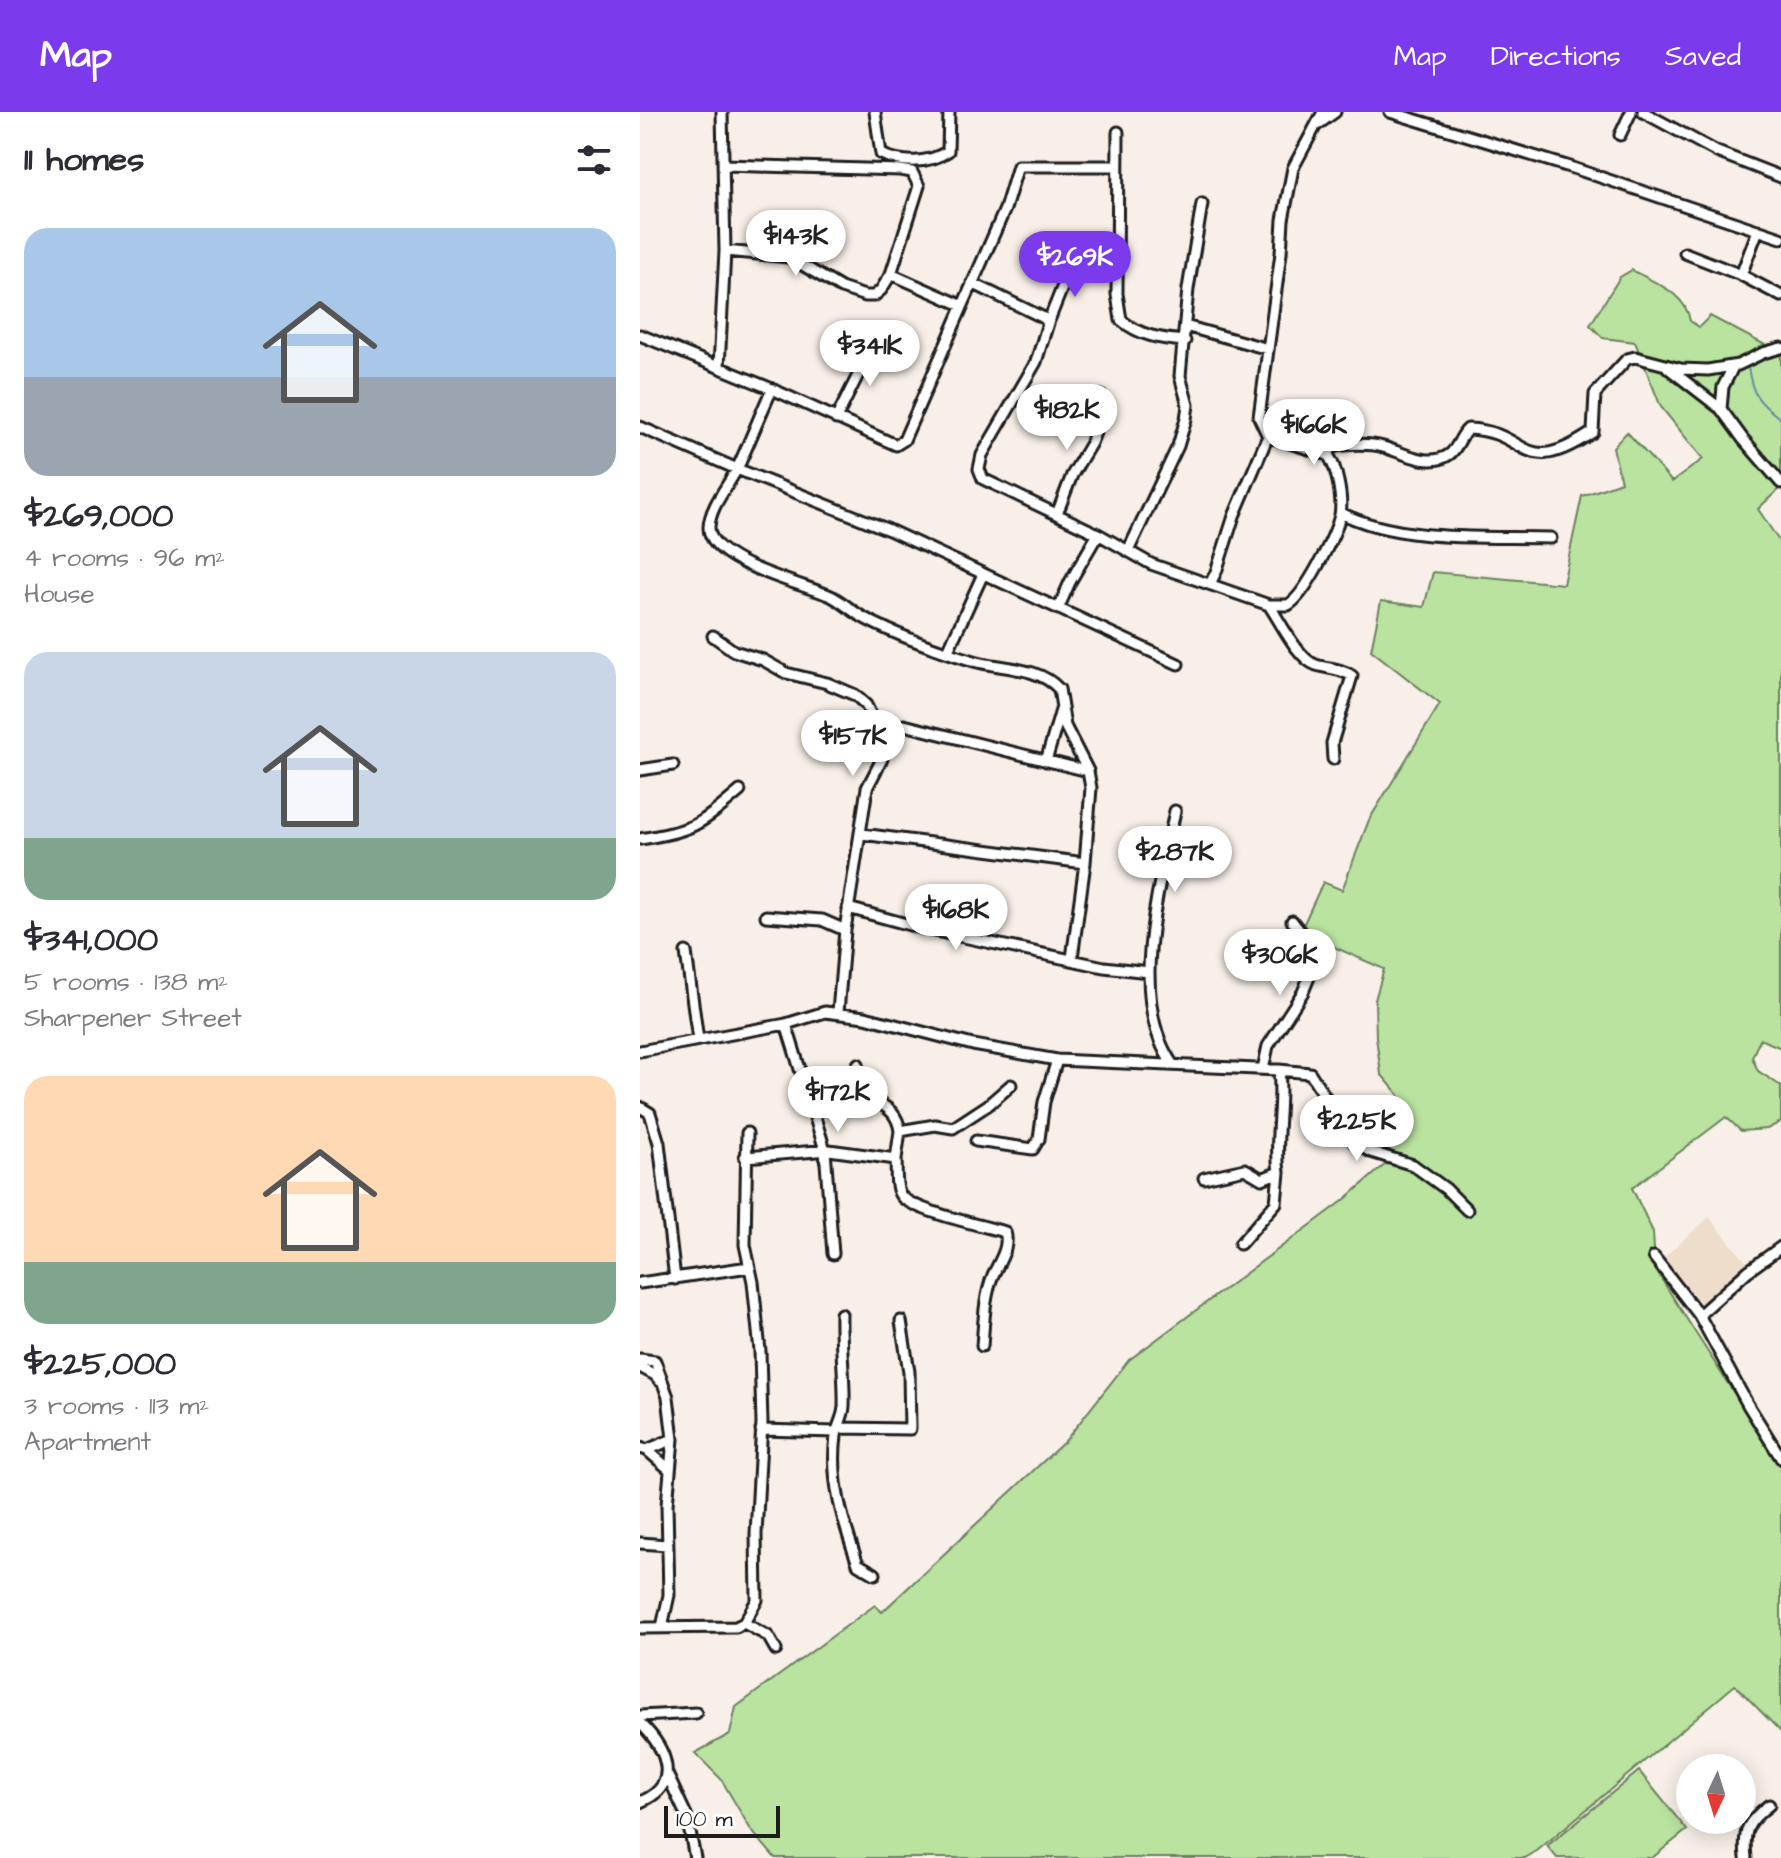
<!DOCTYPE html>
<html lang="en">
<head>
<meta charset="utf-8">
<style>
  body { margin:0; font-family:"Architects Daughter",sans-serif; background:#f7f7f7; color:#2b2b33; height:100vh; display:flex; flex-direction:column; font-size:30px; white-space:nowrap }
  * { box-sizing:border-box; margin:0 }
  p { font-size:26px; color:#7c7c81 }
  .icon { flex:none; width:44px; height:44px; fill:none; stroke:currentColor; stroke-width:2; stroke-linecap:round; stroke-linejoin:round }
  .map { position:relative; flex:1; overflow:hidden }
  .panel { display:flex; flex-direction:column; background:#fff; width:640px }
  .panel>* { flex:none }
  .needle { width:52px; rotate:184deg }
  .tools { position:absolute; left:1036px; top:1642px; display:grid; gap:16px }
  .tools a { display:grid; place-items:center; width:80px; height:80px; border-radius:50%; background:#fff; box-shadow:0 4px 20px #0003; font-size:40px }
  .scale { position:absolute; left:24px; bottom:20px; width:116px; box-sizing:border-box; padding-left:8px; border:4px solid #1c1c1c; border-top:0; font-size:22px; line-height:28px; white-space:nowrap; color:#1c1c1c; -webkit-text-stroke:6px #fff; paint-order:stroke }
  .price { position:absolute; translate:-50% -68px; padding:0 18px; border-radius:28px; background:#fff; color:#222; font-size:26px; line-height:52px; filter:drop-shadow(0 2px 4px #0008) }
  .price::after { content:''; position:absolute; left:50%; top:48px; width:24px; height:18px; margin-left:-12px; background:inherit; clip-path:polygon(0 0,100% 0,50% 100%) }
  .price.selected { background:#7c3aed; color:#fff }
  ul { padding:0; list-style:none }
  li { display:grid; align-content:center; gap:16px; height:424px; padding:0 24px }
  li span { display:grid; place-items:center; height:248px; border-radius:24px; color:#555 }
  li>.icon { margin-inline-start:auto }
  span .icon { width:144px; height:144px; fill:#fffc; stroke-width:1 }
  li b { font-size:34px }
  h2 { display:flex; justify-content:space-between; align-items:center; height:96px; padding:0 24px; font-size:34px }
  header { display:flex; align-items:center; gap:48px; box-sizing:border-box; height:112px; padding:0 40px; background:#7c3aed; color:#fff }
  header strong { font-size:38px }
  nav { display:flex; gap:44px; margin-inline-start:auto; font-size:28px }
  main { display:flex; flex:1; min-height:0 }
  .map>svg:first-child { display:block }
</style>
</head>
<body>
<header>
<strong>Map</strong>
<nav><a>Map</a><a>Directions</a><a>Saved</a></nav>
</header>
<main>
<section class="panel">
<h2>11 homes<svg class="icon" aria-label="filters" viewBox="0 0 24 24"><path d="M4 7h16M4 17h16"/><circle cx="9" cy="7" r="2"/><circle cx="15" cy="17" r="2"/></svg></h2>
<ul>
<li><span style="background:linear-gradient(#a9c7e8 60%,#9aa5b1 0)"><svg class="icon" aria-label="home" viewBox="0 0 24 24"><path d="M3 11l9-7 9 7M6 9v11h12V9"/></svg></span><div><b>$269,000</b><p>4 rooms · 96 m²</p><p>House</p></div></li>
<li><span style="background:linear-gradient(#c9d6e8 75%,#7fa58c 0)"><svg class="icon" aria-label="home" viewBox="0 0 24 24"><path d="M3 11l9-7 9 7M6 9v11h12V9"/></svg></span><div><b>$341,000</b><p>5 rooms · 138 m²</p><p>Sharpener Street</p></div></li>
<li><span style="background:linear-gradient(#ffd9b3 75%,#7fa58c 0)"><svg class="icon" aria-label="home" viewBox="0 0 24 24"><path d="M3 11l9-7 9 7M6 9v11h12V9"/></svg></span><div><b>$225,000</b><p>3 rooms · 113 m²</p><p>Apartment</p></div></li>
</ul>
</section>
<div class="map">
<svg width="1141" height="1746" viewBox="0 0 1141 1746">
  <rect width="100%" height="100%" fill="#f8f0e8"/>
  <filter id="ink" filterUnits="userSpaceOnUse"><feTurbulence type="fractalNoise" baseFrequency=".0125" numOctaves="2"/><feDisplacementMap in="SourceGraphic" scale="16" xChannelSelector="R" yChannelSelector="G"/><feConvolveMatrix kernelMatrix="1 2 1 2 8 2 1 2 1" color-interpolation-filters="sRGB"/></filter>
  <g filter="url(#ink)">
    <path fill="#efddcc" d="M1069 1105 1108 1152 1061 1192 1024 1145Z"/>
    <path fill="#bae39f" stroke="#6b805e" stroke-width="2" d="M992 158C1015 171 1046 181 1050 209L1059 215 1070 204 1125 233 1141 231V375L1118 397 1141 432V936L1120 927 1112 945 1118 959 1141 974V1010L1127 1017 1101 1019 1086 1005 992 1076 1013 1120 1015 1157 1141 1355V1620L1095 1573 897 1739 885 1746H135L111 1718 81 1667 55 1641 90 1622 96 1595 235 1493 242 1500 425 1329 489 1248 703 1089 756 1043 740 1031 756 1001 759 983 741 962 736 925 735 888 744 857 660 820 683 770 702 778 729 708 800 592 731 538 741 489 784 495 793 460 923 472 942 384 981 370 973 335 987 320 1032 370 1063 347 1021 295 995 230 963 226 950 213 980 165Z
      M999 1659 1047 1718 1012 1746H917L907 1734Z"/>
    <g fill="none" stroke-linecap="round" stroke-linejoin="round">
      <path stroke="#658fa0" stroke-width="2" d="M1108 255C1112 283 1118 290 1141 307"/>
      <g stroke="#1c1c1c" stroke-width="15">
        <path id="minor" d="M235 0 241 42C262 52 289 52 308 39L309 0
          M750 0 933 56 1141 126
          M1003 0 1077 40 1141 65
          M677 13 695 0
          M478 20 477 182 481 208C500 224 521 227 545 229
          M980 23 991 0
          M84 53 260 58 272 60 279 74 251 162 241 178 234 184H225L201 176 149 145 85 139
          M1045 141 1101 163 1141 184
          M251 162 321 193
          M1101 163 1118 118
          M332 171 404 206 408 211 396 250 342 343 339 357 343 367 458 422 511 452 629 493H648C665 484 696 422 700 403 703 388 697 355 688 343L628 324 619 305 641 141 643 108 653 56 683 0
          M408 211 432 151
          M545 214 628 237
          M0 223 132 277 256 333 264 328 365 97 378 54H476
          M79 255 85 139 82 0
          M1028 256 1081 297 1103 327 1141 371
          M132 277C120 303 110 329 98 355 89 373 70 394 69 415 68 450 164 472 191 484 203 490 214 501 226 507 260 525 298 538 334 549 362 557 398 554 419 577L425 614 448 659 451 676 445 751 432 846
          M1081 297 1083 275 1093 255
          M196 307 234 231
          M0 315 97 357 249 418 538 552
          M688 343 692 335C706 332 729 331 743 335 762 340 790 357 810 342 818 336 820 324 828 317 890 319 880 369 953 320L955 282 987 247 995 245 1041 257 1068 258 1098 253 1123 241 1141 236
          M701 401C761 431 845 424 911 426
          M417 402 432 363 451 331 456 318 461 284
          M488 439 538 334 546 307 548 293 540 264 548 177 562 92
          M570 472 576 460 594 404 628 324
          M629 493C640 509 658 547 676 553 688 557 701 556 712 564L692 631 693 647
          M418 497 430 470 458 422
          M73 524 94 539 123 548 146 561 187 571 215 583 226 593 241 624 242 647 227 676 205 818 198 900
          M308 539 343 462
          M244 637 258 616 264 613 448 659
          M406 649 421 598
          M0 658 33 653
          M222 722 445 751
          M0 727C53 719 60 713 100 679
          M208 796 281 816 347 830 464 855 509 860
          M126 804 182 808 205 818
          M46 840 58 928
          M146 912 185 1038 193 1142
          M0 939 146 912 185 900 225 905 333 933 417 948 639 958C643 992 634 1026 639 1060L622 1067 605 1057 564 1066
          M218 952C219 999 255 983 260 1019
          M533 953C486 887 520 773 535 699
          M623 957 628 934 663 880 675 851 674 837 652 809
          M639 958 670 961 714 1030 731 1040 773 1053 806 1077 827 1098
          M0 995 10 1001 19 1031 35 1167
          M336 1029 393 1037 399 1027 404 990 417 948
          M105 1045 189 1038 256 1047C257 1057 254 1077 262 1085 276 1099 343 1114 365 1120 370 1135 359 1150 353 1163 344 1186 344 1210 342 1234
          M256 1047 260 1019 295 1013 313 1016 348 993 371 973
          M600 1132 636 1091 639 1060
          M1014 1145 1059 1203 1108 1293 1141 1346
          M0 1171 109 1155
          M201 1202C200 1233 205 1264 204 1295 203 1307 197 1314 196 1324 190 1370 203 1410 218 1452L235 1462
          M1059 1203 1108 1159 1141 1135
          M0 1247 15 1249 28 1285 33 1327 27 1393 29 1483 22 1515
          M0 1255 15 1263 20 1269
          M199 1316 270 1317 269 1260 261 1209
          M121 1318 196 1320
          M0 1336 7 1338 33 1327
          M7 1338 29 1357
          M0 1431 27 1433
          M104 1511 128 1524 136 1538
          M0 1516 96 1515 104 1511 117 1488 116 1422 122 1311 120 1239 113 1170 105 1133 107 1021
          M0 1604 56 1601
          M0 1611C26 1636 43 1673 0 1690
          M27 1662 47 1705 55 1746
          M1106 1746C1103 1718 1107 1710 1129 1693"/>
      </g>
      <use href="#minor" stroke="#fff" stroke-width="9"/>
    </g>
  </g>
</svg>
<div class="tools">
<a><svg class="needle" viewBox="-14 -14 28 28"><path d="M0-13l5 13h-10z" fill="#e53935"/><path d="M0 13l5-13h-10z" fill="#7c7c81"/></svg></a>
</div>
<div class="scale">100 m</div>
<b class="price" style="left:156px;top:166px">$143K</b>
<b class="price selected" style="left:435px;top:187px">$269K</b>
<b class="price" style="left:230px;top:276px">$341K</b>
<b class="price" style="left:427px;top:340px">$182K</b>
<b class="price" style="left:674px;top:355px">$166K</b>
<b class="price" style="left:213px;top:666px">$157K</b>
<b class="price" style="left:535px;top:782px">$287K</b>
<b class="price" style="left:316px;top:840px">$168K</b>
<b class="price" style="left:640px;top:885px">$306K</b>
<b class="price" style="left:198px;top:1022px">$172K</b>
<b class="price" style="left:717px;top:1051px">$225K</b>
</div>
</main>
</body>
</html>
